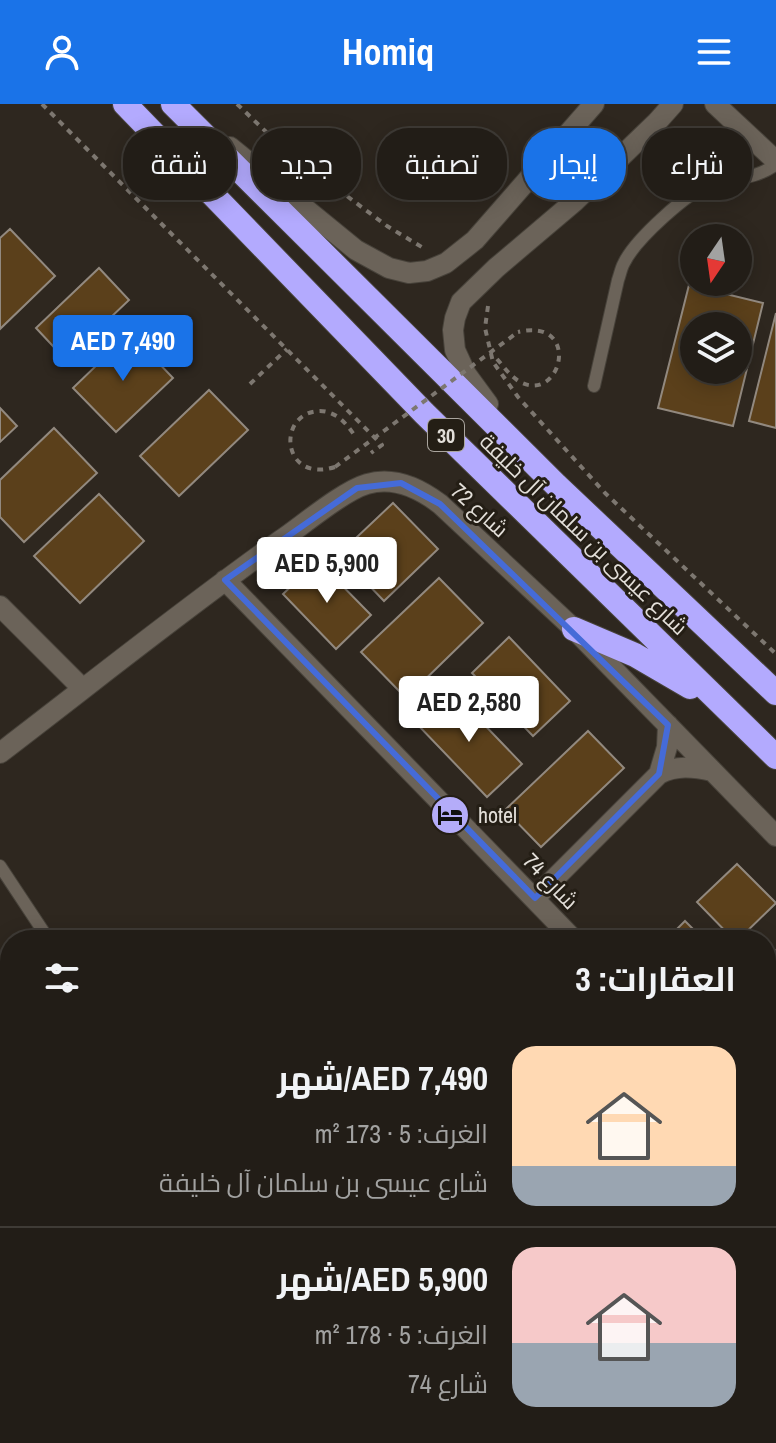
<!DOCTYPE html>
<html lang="ar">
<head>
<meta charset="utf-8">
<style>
  body { margin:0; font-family:"Archivo Narrow",Cairo,sans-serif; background:#2e2a24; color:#f1f3f6; direction:rtl; height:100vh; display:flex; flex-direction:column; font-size:30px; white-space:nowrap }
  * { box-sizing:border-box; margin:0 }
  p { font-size:26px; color:#a2a2a1 }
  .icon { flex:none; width:44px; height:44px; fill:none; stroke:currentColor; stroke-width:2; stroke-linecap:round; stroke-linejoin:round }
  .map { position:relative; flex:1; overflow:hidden; direction:ltr }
  .drawer { position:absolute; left:0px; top:826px; width:776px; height:514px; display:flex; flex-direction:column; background:#221d17; border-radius:32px 32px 0 0; box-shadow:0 4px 20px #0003,0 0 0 2px #3f3b36; direction:rtl }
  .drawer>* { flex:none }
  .top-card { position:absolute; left:24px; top:24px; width:728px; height:72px; direction:rtl; display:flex; gap:16px }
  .needle { width:52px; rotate:193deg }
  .buttons { position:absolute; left:680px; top:120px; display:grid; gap:16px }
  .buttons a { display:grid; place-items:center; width:72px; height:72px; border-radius:50%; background:#221d17; box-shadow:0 4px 20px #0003,0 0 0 2px #3f3b36; font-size:40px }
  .price { position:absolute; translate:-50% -68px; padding:0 18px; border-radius:8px; background:#fff; color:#222; font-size:26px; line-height:52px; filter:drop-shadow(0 2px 4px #0008) }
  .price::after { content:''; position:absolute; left:50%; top:48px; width:24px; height:18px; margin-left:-12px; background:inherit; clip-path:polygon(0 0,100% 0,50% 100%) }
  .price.selected { background:#1a73e8; color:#fff }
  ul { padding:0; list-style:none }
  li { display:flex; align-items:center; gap:24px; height:200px; padding:0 40px }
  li+li { border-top:2px solid #3f3b36 }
  li span { display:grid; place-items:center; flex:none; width:224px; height:160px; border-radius:24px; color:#555 }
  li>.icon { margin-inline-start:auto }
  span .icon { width:96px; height:96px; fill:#fffc; stroke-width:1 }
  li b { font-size:34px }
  h2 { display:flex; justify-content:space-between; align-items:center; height:96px; padding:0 40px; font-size:34px }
  .chip { padding:0 28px; border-radius:32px; background:#221d17; box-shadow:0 4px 20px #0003,0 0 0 2px #3f3b36; font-size:28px; line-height:72px }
  .chip.selected { background:#1a73e8; color:#fff }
  header { display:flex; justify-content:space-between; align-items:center; height:104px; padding:0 40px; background:#1a73e8; color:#fff; font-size:36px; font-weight:800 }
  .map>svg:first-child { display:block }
</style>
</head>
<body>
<header><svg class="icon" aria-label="menu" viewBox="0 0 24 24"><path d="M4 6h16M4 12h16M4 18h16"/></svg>Homiq<svg class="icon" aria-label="person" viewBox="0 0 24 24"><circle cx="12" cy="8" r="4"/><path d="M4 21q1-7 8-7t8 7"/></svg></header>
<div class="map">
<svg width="776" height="1339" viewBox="0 0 776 1339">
  <rect width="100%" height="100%" fill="#2e271f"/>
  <path fill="#5b401b" stroke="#92897f" stroke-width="2" fill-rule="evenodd" d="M10 125 55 172 0 225V134Z
    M99 164 129 196 66 256 36 224Z
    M689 181 763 199 733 322 658 304ZM694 222H738V266H694Z
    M776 209V324L749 317Z
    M130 229 173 274 116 328 73 284Z
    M209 286 248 326 179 392 140 352Z
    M0 304 17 322 0 338Z
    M54 324 97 369 24 438 0 413V376Z
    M99 390 144 437 80 499 34 452Z
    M393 399 438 445 384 497 339 450Z
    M318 457 371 511 336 545 283 490Z
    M439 474 483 519 406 594 361 548Z
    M509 533 570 597 533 632 472 569Z
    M451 586 522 660 487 693 416 619Z
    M588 627 624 664 541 743 505 706Z
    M737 760 776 799 738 836H734L697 798Z
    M685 817 704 836H666Z
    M776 846V875L766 865V855Z
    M10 882V928L0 895V887Z
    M766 904 776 914V931L766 941Z
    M10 955V1045L0 1048V957Z
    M10 1330H62L66 1339H0V1334Z
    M84 1330H159L163 1339H88Z
    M195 1330H251L252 1331 234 1339H199Z
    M544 1330H652L654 1335 644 1339H544L541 1331Z"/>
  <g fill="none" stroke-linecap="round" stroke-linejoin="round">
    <g stroke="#47423a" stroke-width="14">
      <path id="service" d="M594 282 618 176C620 171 621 164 624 159 635 136 687 88 711 80 734 74 757 75 776 60
        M0 762 49 836"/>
    </g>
    <g stroke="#47423a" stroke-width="22">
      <path id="minor" d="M715 0 776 57
        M225 476 574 836
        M0 502 83 585
        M0 649C93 578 185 504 281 436 303 421 343 387 367 380 394 372 419 384 440 400L574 525 776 732
        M659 670 667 643 668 621
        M535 794 659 670C676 661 694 663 712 667
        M766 1039 776 1049
        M766 1234 776 1229
        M766 1286 776 1296
        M0 1291 10 1287
        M482 1330 486 1339
        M689 1330 694 1339
        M721 1330 725 1339
        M365 1339 385 1330
        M443 1339 463 1330"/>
    </g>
    <g stroke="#47423a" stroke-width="22">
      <path id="tertiary" d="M568 30C560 56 579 75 605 69
        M230 43 356 146 389 164 409 169 427 167 446 159 475 136 594 0
        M488 300 466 270 455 246 453 226 455 214 461 198 496 164 575 97 657 18 673 0"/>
    </g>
    <g stroke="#47423a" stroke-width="26">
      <path id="motorway" d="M125 0 424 309 776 653
        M173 0 556 381 776 589
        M574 525 635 551 690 583"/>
    </g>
    <path stroke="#7d7770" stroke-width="4" stroke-dasharray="6 6" stroke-linecap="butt" d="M42 0 382 341 371 349
      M237 0 284 45 387 122 425 145
      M488 202 485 224 493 258 518 293 605 389 776 550
      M497 255C504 263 510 272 520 278 562 300 582 213 518 228
      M250 280 287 245
      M335 363C281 380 276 308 320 307 326 307 332 309 338 313 345 318 350 325 355 332"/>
    <use href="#service" stroke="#6b6359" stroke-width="12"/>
    <use href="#minor" stroke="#6b6359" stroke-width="20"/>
    <use href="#tertiary" stroke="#6b6359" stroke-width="20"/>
    <use href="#motorway" stroke="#b3aafe" stroke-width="24"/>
    <path stroke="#7d7770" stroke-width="4" stroke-dasharray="6 6" stroke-linecap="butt" d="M335 363 518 228"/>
  </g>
  <path fill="none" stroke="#456bd8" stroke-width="6" stroke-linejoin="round" d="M401 379 440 400 668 621 659 670 535 794 225 476 357 384Z"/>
  <defs>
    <g id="hotel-disc" transform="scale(2)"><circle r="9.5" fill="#b4acf9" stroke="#241e15"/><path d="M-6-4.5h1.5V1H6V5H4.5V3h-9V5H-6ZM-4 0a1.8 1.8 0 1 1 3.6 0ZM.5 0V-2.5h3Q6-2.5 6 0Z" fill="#111"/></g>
  </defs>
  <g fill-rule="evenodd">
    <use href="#hotel-disc" x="450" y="711"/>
  </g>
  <g text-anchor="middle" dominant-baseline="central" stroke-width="6" stroke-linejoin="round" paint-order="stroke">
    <rect fill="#241e15" stroke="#aaa59e" stroke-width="2" x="428" y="315" width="36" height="32" rx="6"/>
    <g font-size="20" font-weight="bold" fill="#e3dfd9">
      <text x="446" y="331">30</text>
    </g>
    <g font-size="22" fill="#e3dfd9" stroke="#241e15">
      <text transform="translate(480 406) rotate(42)">شارع 72</text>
      <text transform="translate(584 430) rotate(44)">شارع عيسى بن سلمان آل خليفة</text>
      <text transform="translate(551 777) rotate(46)">شارع 74</text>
    </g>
    <g font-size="22" fill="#e3dfd9" stroke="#241e15" text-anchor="start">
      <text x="478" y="711">hotel</text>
    </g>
  </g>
</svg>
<div class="buttons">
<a><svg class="needle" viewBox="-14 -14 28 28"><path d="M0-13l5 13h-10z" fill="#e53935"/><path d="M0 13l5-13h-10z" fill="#a2a2a1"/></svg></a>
<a><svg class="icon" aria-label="layers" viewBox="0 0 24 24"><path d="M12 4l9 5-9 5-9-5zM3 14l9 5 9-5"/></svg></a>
</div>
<b class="price selected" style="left:123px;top:279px">AED 7,490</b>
<b class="price" style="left:327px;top:501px">AED 5,900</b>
<b class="price" style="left:469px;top:640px">AED 2,580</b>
<div class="top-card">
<a class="chip">شراء</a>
<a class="chip selected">إيجار</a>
<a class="chip">تصفية</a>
<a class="chip">جديد</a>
<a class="chip">شقة</a>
</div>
<section class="drawer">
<h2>العقارات: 3<svg class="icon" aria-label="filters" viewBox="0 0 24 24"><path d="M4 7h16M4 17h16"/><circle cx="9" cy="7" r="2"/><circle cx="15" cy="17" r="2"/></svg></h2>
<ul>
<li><span style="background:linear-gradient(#ffd9b3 75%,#9aa5b1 0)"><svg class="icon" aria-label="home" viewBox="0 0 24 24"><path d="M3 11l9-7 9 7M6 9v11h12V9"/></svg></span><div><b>AED 7,490/شهر</b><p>الغرف: 5 · 173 m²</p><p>شارع عيسى بن سلمان آل خليفة</p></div></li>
<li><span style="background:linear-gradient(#f6c9c9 60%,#9aa5b1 0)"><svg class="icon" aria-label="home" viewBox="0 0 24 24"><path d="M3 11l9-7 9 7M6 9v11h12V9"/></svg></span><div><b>AED 5,900/شهر</b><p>الغرف: 5 · 178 m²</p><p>شارع 74</p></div></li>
</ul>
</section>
</div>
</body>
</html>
